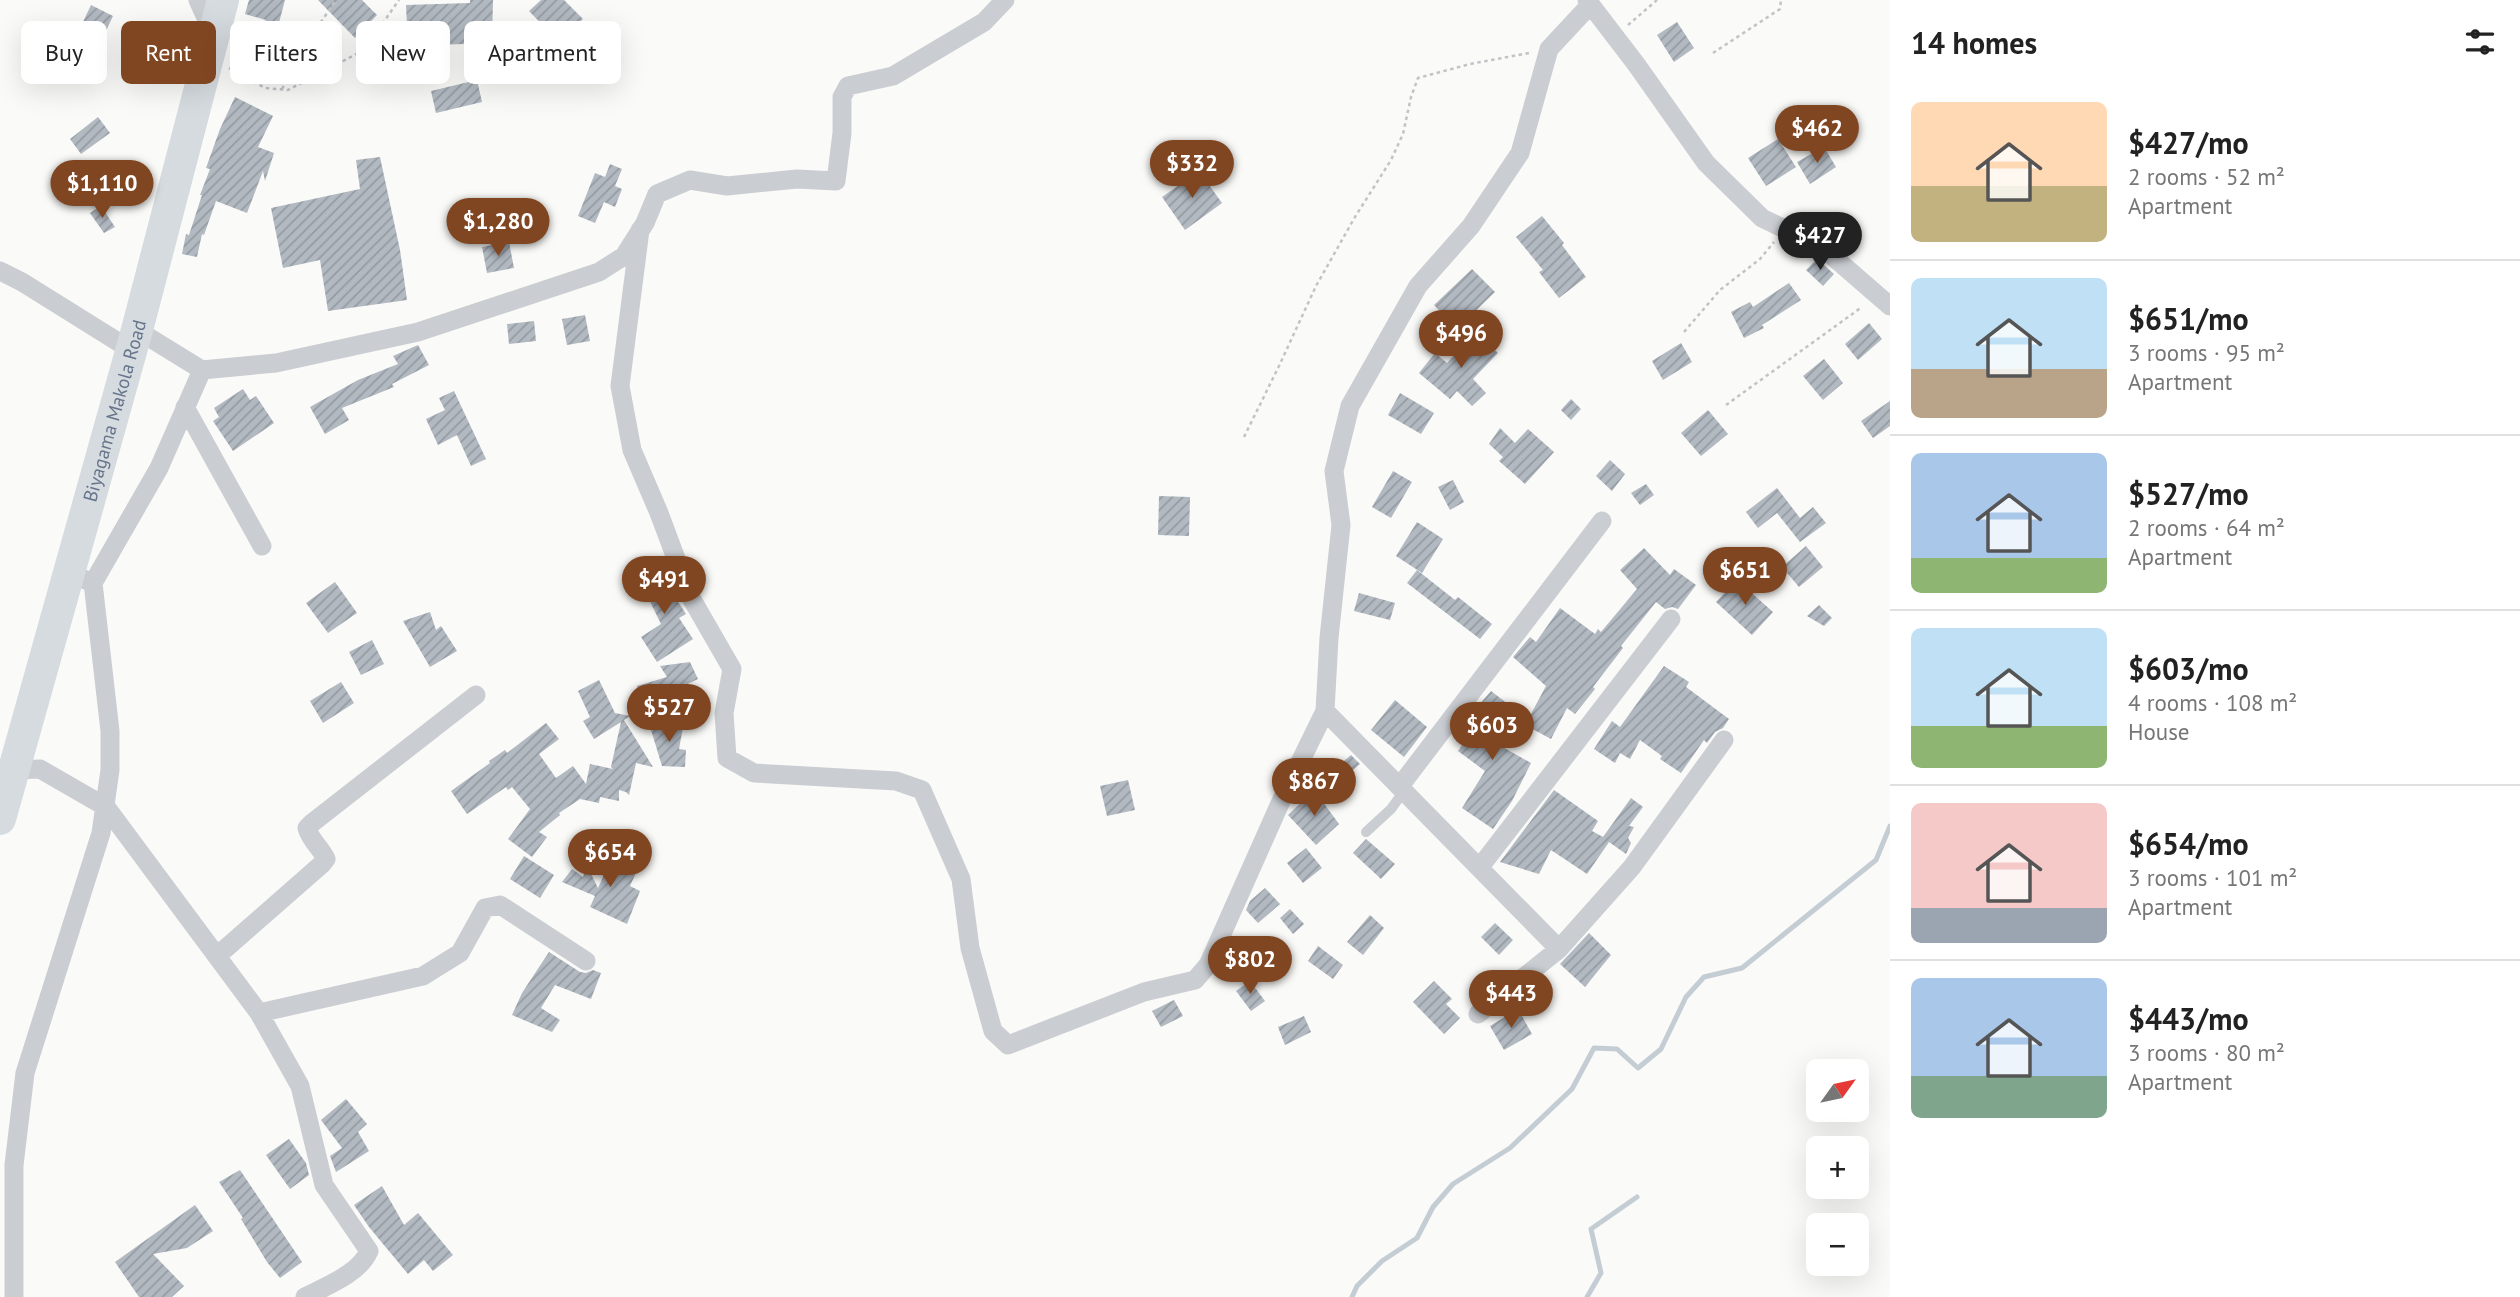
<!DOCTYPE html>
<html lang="en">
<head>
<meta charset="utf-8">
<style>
  body { margin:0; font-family:"PT Sans",sans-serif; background:#f2f2f2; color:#222; height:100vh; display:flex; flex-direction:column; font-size:26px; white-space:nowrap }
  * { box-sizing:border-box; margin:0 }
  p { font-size:23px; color:#767676 }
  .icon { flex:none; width:38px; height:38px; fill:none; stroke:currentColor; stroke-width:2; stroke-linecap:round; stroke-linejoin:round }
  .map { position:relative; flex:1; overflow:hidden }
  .panel { display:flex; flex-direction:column; background:#fff; width:630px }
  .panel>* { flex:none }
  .banner { position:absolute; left:21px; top:21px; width:665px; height:63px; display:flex; gap:14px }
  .needle { width:46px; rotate:57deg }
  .tools { position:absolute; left:1806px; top:1059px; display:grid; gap:14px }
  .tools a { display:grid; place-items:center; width:63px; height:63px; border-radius:10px; background:#fff; box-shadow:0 7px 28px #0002; font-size:35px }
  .price { position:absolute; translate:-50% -60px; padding:0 16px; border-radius:24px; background:#804621; color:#fff; font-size:23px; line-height:46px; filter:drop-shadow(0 2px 4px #0008) }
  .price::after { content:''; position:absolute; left:50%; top:42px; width:21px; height:16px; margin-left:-10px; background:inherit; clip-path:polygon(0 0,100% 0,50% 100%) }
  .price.current { background:#222; color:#fff }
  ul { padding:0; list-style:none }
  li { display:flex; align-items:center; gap:21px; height:175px; padding:0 21px }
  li+li { border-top:2px solid #e0e0e0 }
  li span { display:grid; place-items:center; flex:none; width:196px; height:140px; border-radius:10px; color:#555 }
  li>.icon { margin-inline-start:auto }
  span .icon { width:84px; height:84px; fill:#fffc; stroke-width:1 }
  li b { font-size:30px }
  h2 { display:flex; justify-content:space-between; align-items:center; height:84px; padding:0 21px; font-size:30px }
  .chip { padding:0 24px; border-radius:10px; background:#fff; box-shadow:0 7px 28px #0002; font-size:24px; line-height:63px }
  .chip.current { background:#804621; color:#fff }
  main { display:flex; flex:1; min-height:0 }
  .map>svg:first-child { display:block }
</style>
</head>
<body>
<main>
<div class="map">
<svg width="1890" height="1297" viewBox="0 0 1890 1297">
  <defs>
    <pattern id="building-hatch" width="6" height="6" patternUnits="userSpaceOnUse" patternTransform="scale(1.75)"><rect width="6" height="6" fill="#b2b9c1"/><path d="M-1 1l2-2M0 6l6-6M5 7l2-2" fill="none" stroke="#959ba3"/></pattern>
  </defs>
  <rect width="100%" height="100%" fill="#fafaf8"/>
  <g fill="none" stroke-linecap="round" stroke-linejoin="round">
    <path stroke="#c3cdd3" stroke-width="5" d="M1352 1297 1357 1286 1382 1261 1417 1238 1433 1207 1453 1184 1510 1148 1572 1089 1594 1048 1617 1049 1638 1068 1661 1049 1686 997 1704 977 1742 968 1876 860 1890 826
      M1587 1297 1601 1273 1591 1229 1637 1197"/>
  </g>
  <path fill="url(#building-hatch)" d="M249 0H285L276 34 290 46 265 74 239 51 266 20 245 14Z
    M318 0H362L377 15 355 38Z
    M470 0H493L492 39 464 38V44L408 46 406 5 470 3Z
    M541 0H564L583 19 559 42 529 11Z
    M91 5 113 16 105 33 83 22Z
    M1677 22 1694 48 1674 62 1657 35Z
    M159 36 172 40 164 61 152 57Z
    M477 80 482 102 436 113 431 91Z
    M235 97 273 116 258 147 274 153 265 181 263 171 247 213 216 201 204 235 202 234 197 257 182 254 186 234 189 235 202 195H200L210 169 206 168 220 129Z
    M98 117 110 133 81 154 70 139Z
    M1778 139 1796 167 1766 186 1748 158Z
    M1824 147 1836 167 1810 184 1797 162Z
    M380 157 400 250 407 300 328 311 320 260 283 268 271 208 360 189 356 160Z
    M610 164 622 169 615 186 622 189 615 207 604 202 595 223 578 216 595 173 605 177Z
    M1199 171 1222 203 1185 230 1162 197Z
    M101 206 115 227 104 233 90 213Z
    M1542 216 1564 243 1562 245 1586 277 1559 298 1539 272 1543 270 1516 237Z
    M509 242 514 268 487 273 482 247Z
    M1817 259 1834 274 1823 286 1806 270Z
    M1472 269 1495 292 1457 329 1434 305Z
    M1789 283 1801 300 1762 325 1764 328 1744 338 1731 312 1750 302 1753 307Z
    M585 315 590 341 567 345 562 319Z
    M534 321 536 341 509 344 507 324Z
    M1869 323 1882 339 1858 360 1845 344Z
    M1476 332 1498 353 1473 379 1486 393 1472 406 1457 391 1450 399 1419 373 1435 353 1447 363Z
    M1681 343 1692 362 1663 380 1652 361Z
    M418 345 429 365 392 384 394 387 342 408 349 420 325 434 310 407 358 380 398 364 393 356Z
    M1824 359 1843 383 1823 400 1803 376Z
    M243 389 250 400 256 396 274 423 233 451 213 421 219 417 214 408Z
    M454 391 486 459 471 466 457 435 438 445 426 419 445 410 439 398Z
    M1400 393 1434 413 1421 434 1388 415Z
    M1571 399 1581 409 1571 420 1561 410Z
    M1890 401V426L1873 438 1861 421Z
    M1708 410 1728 434 1701 456 1681 433Z
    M1500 428 1515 443 1528 429 1554 452 1525 484 1499 461 1503 457 1489 444Z
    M1610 460 1625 474 1612 491 1596 476Z
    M1393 471 1412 482 1391 518 1372 507Z
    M1453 480 1464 502 1450 510 1438 487Z
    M1646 484 1654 495 1640 505 1631 493Z
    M1777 488 1800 518 1813 507 1826 523 1800 542 1777 513 1758 528 1746 512Z
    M1159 496 1190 497 1189 536 1158 535Z
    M1417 522 1443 539 1422 573 1396 556Z
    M1806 546 1823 567 1799 587 1782 567Z
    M1644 548 1670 575 1674 569 1696 585 1678 609 1672 607 1665 609 1656 602 1621 646 1623 648 1593 687 1595 689 1575 714 1567 708 1551 739 1525 725 1546 686 1513 657 1530 637 1536 642 1560 608 1595 634 1598 629 1601 632 1637 589 1620 570Z
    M664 562 671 579 665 582 686 614 679 618 693 639 657 662 641 637 661 624 640 581 654 574 651 570Z
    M1417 570 1455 600 1458 597 1492 624 1480 639 1407 583Z
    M1737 580 1773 612 1752 635 1716 602Z
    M335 582 357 613 328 633 306 603Z
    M1359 593 1395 603 1390 620 1354 611Z
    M1819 605 1832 618 1824 626 1807 616Z
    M430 612 436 630 441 626 457 651 430 667 403 621Z
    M372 640 384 664 361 675 349 652Z
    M690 662 698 679 675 690 677 694 643 705 637 686 667 677 660 666Z
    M1664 666 1689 682 1686 687 1729 719 1723 728 1715 732 1707 743 1704 740 1681 773 1660 759 1662 756 1640 740 1630 759 1620 753 1615 763 1594 749 1612 721 1620 727Z
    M599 680 615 713 630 716 624 720 653 767 636 763 629 795 626 792 619 790V801L600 797 599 803 580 799 559 813 560 815 539 832 547 837 532 857 508 839 530 809 512 787 508 790 506 787 467 814 451 791 490 763 489 761 505 750 507 753 546 723 559 739 539 754 556 778 573 766 586 784 590 764 613 769 611 767 621 722 594 739 583 721 590 717 578 691Z
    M341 682 354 703 323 723 310 701Z
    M1491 691 1517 711 1494 742 1531 763 1512 801 1493 829 1462 808 1485 771 1458 751 1475 726 1466 720Z
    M1395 700 1427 727 1404 757 1371 730Z
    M648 720 683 727 679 749 686 750 685 767 662 766Z
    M1351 755 1360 764 1347 775 1339 765Z
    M1128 780 1135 810 1107 816 1100 786Z
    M1314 790 1339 824 1316 845 1288 815Z
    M1554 790 1598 821 1592 831 1603 837 1631 798 1643 807 1629 826 1634 827 1628 838 1631 843 1626 854 1609 842 1587 874 1551 850 1539 874 1500 862Z
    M1366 839 1395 864 1381 879 1353 853Z
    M1306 848 1322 868 1303 883 1287 863Z
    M619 854 640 864 630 886 640 891 627 924 590 907 595 896 562 882 572 869 583 877 587 866 598 888 604 875 608 877Z
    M524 856 554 875 540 898 510 879Z
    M1265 888 1280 904 1258 923 1246 910 1250 901Z
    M1290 909 1304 924 1293 934 1280 918Z
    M1370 915 1384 928 1363 955 1347 942Z
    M1495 923 1513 940 1499 955 1481 937Z
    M1589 933 1611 955 1585 987 1560 964Z
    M1318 946 1343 965 1333 979 1308 961Z
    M549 952 580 972 586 973 593 970 601 973 591 999 555 985 541 1008 560 1020 552 1032 512 1015 522 993Z
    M1250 981 1265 1001 1251 1011 1236 991Z
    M1434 981 1452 999 1446 1004 1460 1018 1444 1034 1413 1002Z
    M1174 1000 1183 1016 1161 1027 1152 1011Z
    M1518 1009 1532 1034 1504 1050 1490 1026Z
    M1304 1016 1311 1032 1285 1045 1278 1027Z
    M346 1099 367 1124 358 1132 369 1151 336 1172 330 1156 342 1148 321 1120Z
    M289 1139 306 1163 309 1175 290 1189 266 1155Z
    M240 1170 302 1262 280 1278 267 1262 241 1219 243 1218 219 1182Z
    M382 1186 404 1225 418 1213 453 1255 433 1271 424 1260 408 1274 369 1227 354 1205Z
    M195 1205 213 1231 187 1248 153 1254 184 1286 172 1297H139L115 1262Z"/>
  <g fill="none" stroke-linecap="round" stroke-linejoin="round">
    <path stroke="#c1c3c6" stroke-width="2.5" stroke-dasharray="3.5 3.5" stroke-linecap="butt" d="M1628 25 1657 0
      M1713 53 1780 9 1781 0
      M229 68 265 88 288 90 364 50 399 0
      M282 89 308 41 336 0
      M1684 332 1720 290 1760 259 1774 242
      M1726 405 1862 307
      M1244 437 1279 366 1316 286 1355 217 1391 160 1403 134 1411 97 1418 78 1470 64 1529 53"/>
    <path stroke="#cacdd1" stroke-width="10" d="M1366 832 1391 809 1404 791"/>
    <path stroke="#cacdd1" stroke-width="19" d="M198 0 213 33
      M1587 0 1636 64 1706 163 1762 218 1822 247 1890 306
      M640 230 620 386 632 450 659 513 690 596 732 669 724 713 727 758 754 773 896 781 922 790 961 879 970 948 993 1031 1008 1045 1144 992 1195 980 1208 965 1282 799 1325 711
      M0 271 22 282 131 350
      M137 330 202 370 276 363 418 332 599 272 624 256 645 223 657 194 690 180 727 186 797 179 836 181 842 133V97L848 86 893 76 984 22 1005 0
      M185 407 262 546
      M81 578 93 583 159 468 202 370
      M7 766 13 770 40 769 106 807 259 1013 300 1086 324 1185 369 1251C359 1274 326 1286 305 1297
      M1400 786 1602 521
      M1480 867 1671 619
      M1559 949 1325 711 1329 638 1341 525 1334 471 1350 406 1418 286 1471 226 1520 153 1549 49 1590 5
      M217 956 322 864 326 859C321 848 310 840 307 828L312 823 476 695
      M259 1013 423 976 460 953 485 908 500 905 586 961
      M1478 1014 1559 949 1632 867 1724 740
      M14 1297V1165L25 1073 101 833 110 770V731L93 583"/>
    <path stroke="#d6dbe0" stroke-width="32" id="s1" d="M0 819 137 330 223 0"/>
  </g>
  <g text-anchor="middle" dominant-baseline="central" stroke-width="7" stroke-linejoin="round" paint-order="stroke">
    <g font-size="19" fill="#66758b" stroke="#fff">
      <text stroke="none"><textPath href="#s1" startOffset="424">Biyagama Makola Road</textPath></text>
    </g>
  </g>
</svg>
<div class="tools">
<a><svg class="needle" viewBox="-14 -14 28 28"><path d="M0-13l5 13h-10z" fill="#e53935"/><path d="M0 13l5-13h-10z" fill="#767676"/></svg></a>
<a>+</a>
<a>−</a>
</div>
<b class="price" style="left:1817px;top:165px">$462</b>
<b class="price" style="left:1192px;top:200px">$332</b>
<b class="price" style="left:102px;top:220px">$1,110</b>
<b class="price" style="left:498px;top:258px">$1,280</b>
<b class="price current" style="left:1820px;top:272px">$427</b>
<b class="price" style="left:1461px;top:370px">$496</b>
<b class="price" style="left:1745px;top:607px">$651</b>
<b class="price" style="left:664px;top:616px">$491</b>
<b class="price" style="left:669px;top:744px">$527</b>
<b class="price" style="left:1492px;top:762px">$603</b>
<b class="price" style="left:1314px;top:818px">$867</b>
<b class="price" style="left:610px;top:889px">$654</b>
<b class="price" style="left:1250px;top:996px">$802</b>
<b class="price" style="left:1511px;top:1030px">$443</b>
<div class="banner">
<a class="chip">Buy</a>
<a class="chip current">Rent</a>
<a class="chip">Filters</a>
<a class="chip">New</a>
<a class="chip">Apartment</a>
</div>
</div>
<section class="panel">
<h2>14 homes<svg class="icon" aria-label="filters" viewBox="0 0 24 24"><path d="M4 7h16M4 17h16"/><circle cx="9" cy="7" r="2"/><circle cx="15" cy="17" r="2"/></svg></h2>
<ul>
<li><span style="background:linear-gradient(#ffd9b3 60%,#c2b280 0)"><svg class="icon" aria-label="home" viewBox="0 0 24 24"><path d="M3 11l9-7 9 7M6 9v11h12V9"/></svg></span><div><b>$427/mo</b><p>2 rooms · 52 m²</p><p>Apartment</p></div></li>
<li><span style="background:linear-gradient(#bfe0f5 65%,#b9a48a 0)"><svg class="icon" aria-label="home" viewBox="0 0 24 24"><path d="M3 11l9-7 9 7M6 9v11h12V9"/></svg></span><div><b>$651/mo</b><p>3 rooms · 95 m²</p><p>Apartment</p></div></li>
<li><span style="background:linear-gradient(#a9c7e8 75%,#8fb573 0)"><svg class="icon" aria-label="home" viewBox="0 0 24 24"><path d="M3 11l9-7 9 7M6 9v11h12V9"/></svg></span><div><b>$527/mo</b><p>2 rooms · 64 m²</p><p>Apartment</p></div></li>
<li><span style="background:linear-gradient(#bfe0f5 70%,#8fb573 0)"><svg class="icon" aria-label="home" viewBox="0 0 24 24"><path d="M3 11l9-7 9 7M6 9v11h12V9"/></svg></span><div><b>$603/mo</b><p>4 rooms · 108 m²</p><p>House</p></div></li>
<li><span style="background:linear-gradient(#f6c9c9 75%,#9aa5b1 0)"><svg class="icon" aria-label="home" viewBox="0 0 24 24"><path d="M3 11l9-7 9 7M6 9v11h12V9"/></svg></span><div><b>$654/mo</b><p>3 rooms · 101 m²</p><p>Apartment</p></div></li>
<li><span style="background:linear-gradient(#a9c7e8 70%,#7fa58c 0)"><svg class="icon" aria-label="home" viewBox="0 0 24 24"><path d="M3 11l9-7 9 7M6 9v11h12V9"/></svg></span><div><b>$443/mo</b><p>3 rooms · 80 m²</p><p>Apartment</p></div></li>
</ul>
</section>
</main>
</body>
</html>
